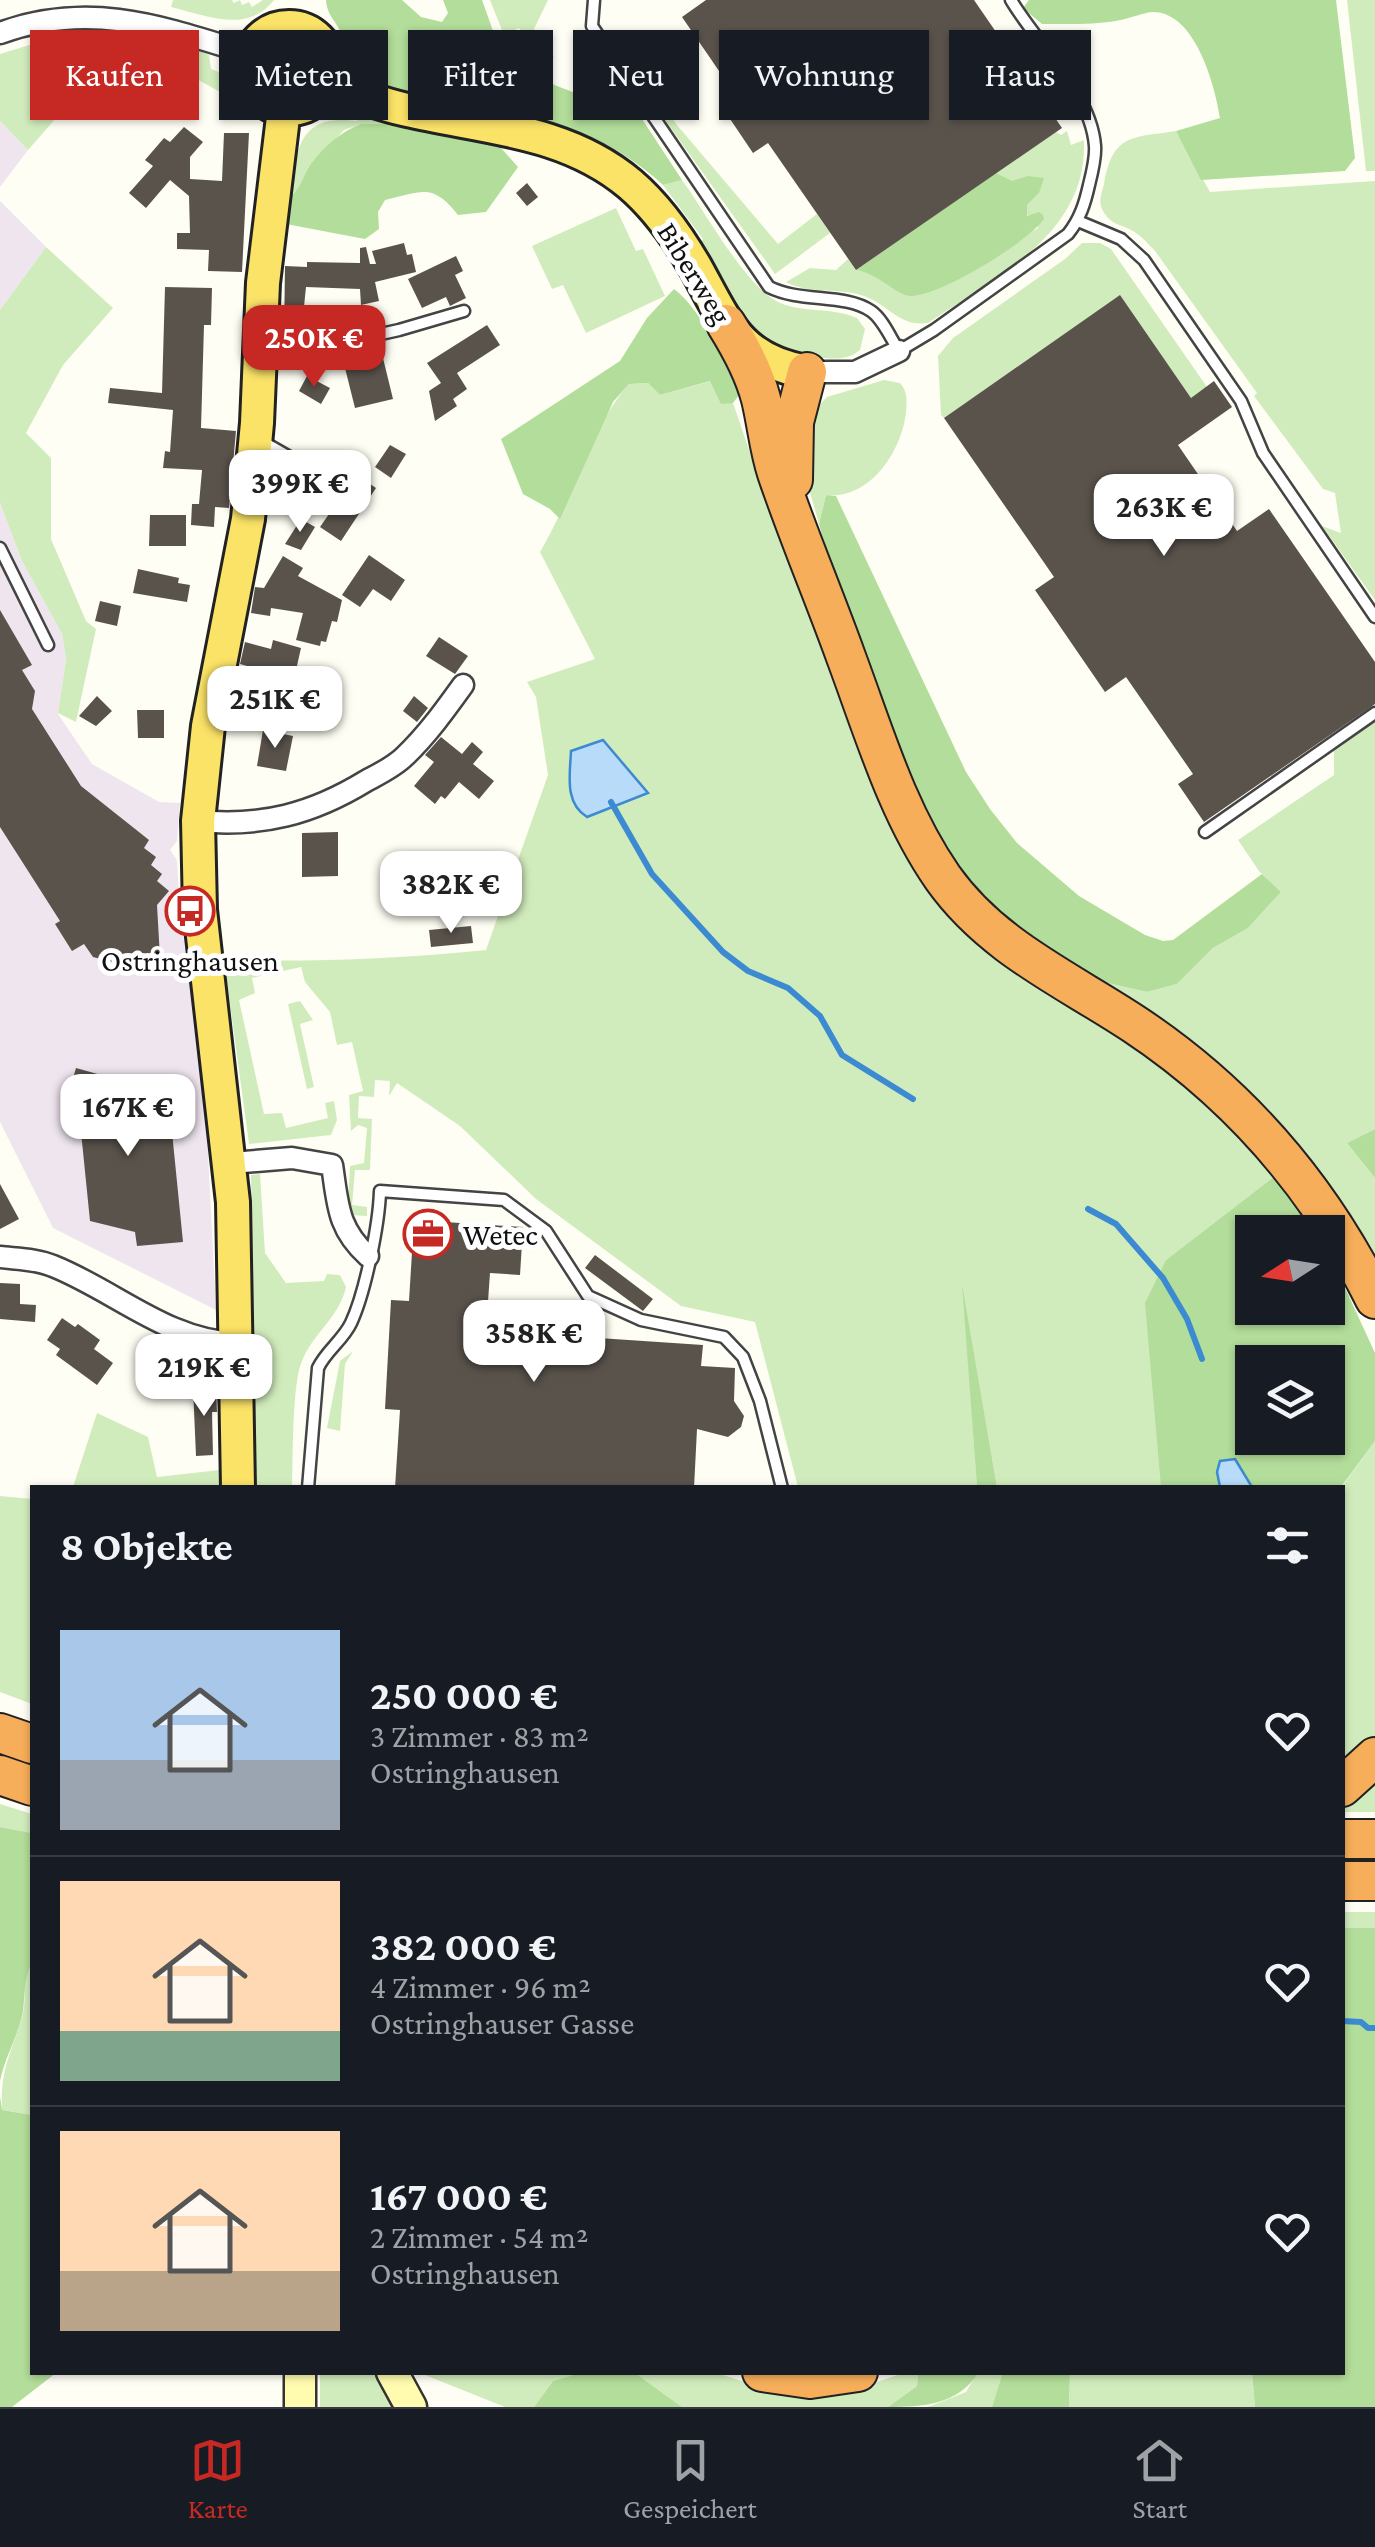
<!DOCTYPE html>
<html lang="de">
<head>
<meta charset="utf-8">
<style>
  body { margin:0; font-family:"Crimson Pro",serif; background:#20242c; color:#f1f3f6; height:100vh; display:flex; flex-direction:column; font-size:38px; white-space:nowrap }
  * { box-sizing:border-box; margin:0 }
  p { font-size:32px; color:#9ea1a6 }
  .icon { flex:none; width:55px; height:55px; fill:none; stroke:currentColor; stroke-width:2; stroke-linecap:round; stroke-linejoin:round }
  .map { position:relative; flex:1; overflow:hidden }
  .panel { position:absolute; left:30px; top:1485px; width:1315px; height:890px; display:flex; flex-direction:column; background:#171b24; border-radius:0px; box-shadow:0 2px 8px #0004 }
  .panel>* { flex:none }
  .guide { position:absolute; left:30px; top:30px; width:1315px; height:90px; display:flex; gap:20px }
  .needle { width:65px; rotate:258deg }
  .controls { position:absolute; left:1235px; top:1215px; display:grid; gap:20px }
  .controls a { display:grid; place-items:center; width:110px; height:110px; border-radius:0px; background:#171b24; box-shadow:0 2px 8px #0004; font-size:50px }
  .price { position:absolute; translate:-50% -85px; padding:0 22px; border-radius:20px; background:#fff; color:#222; font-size:32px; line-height:65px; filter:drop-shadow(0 2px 5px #0008) }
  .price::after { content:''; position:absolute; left:50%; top:60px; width:30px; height:22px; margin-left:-15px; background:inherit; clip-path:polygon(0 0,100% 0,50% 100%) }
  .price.current { background:#c62923; color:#fff }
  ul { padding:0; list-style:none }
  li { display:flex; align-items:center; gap:30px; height:250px; padding:0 30px }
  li+li { border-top:2px solid #363941 }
  li span { display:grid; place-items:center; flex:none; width:280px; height:200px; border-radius:0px; color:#555 }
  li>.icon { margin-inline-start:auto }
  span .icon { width:120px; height:120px; fill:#fffc; stroke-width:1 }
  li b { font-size:42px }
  h2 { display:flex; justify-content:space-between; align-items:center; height:120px; padding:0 30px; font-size:42px }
  .pill { padding:0 35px; border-radius:0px; background:#171b24; box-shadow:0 2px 8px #0004; font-size:35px; line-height:90px }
  .pill.current { background:#c62923; color:#fff }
  .menu { display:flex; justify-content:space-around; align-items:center; height:140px; border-top:2px solid #363941; background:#171b24; font-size:28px; color:#9ea1a6 }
  .menu a { display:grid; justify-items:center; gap:5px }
  .menu .current { color:#c62923 }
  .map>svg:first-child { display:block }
</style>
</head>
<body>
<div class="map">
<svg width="1375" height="2407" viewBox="0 0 1375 2407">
  <rect width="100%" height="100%" fill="#fffef4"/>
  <path fill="#efe5ef" d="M0 121 28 150 0 187Z
    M0 201 46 247 0 310Z
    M0 503 22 561 62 634 66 659 58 714 92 764 159 802 180 803 177 841 170 850 177 860 180 912 205 1095 216 1310 53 1228 0 1122Z"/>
  <path fill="#d1ecbc" d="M173 0H232L234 3 240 0 242 5 249 2 252 7 263 0H274C247 34 208 16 171 7Z
    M490 0H548L534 29 554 57 549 58 530 44 519 28 508 33 516 53 512 55Z
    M1347 0H1375V171H1366Z
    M118 26 174 40 209 55 211 69C228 73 236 92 245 106L145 50 124 51 106 61 28 150 0 121V54L49 39 90 34 88 28Z
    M268 67a22 22 0 1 1 44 0a22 22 0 1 1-44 0Z
    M661 101 677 125 778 244 817 214 830 233 775 274 655 106Z
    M360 112 396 124H361L344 130 308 168 304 184 290 196C297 149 298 113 357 121Z
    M1067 131 1071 145 1084 140C1088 235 995 277 928 323 899 327 889 305 864 296 839 287 809 295 786 282L810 268 836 270 848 259 856 270 871 272 886 281H952L1038 228 1032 217 1027 215V205L1039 193 1027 176 1012 182 996 173 1056 132 1061 135Z
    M1176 131 1210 192 1375 181V600L1322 526 1341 533 1335 493 1323 489 1254 396 1257 393 1155 251C1148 244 1141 235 1131 230 1122 225 1111 224 1105 214 1097 203 1101 196 1104 184 1113 133 1132 138 1176 131Z
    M682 180C705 211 746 288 780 303 804 313 832 307 857 318L865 329 860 350C847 361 832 359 816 357 743 349 730 301 698 245L703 239 663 185Z
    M616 208 636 251 643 249 665 296 586 333 563 285 552 289 532 246Z
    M1082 243H1100L1111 249 1207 387 1191 398 1120 296 944 418 941 415 938 356 953 338 1065 259Z
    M46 247 113 308 63 365 26 433 51 458V539L86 621 96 629 76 722 58 713 66 659 62 634 22 561 0 503V310Z
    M884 380 900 383C908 392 907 401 906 412 902 451 870 500 826 495L819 524 806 478 814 410 827 397Z
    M711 381 721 403H733L764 493 1116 1029 1204 1101 1275 1176 1166 1260 1161 1487H997L964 1298 977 1487H798L755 1322 681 1306 536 1199 460 1126 397 1083 389 1096 390 1081 375 1080 374 1097 359 1096 358 1118 372 1119 370 1170H355L352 1205 367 1207V1216L352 1215 348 1205 350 1166 364 1163 367 1128 358 1125 351 1131 349 1095 363 1091 352 1042 337 1045 330 1012 305 982 301 967 252 978 255 993 239 1000 264 1114 282 1113 286 1128 328 1118 325 1103 334 1101 337 1120 331 1135 249 1144 224 960C312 962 399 959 486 950L548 775 536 697 527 682 595 659 540 552C570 502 592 425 629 384L648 383 660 395Z
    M1375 722V1129L1347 1143 1375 1178V1262L1086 978 1147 992 1177 984 1213 948 1248 928 1281 892 1259 871 1238 840 1334 775V751Z
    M300 1001 313 1020 300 1024 314 1087 307 1089 288 1004Z
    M260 1174 265 1253 286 1283 324 1281 327 1274 340 1275 346 1287C339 1318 313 1333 302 1361 292 1383 293 1459 292 1487H256L251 1175Z
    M353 1351 345 1364 340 1431 327 1428 340 1361Z
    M97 1413 148 1437 157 1477 220 1470 221 1487H73Z
    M1375 1441V1739L1343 1774 1341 1488Z
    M0 1496 32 1499V1704L0 1692Z
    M1375 1777V1812H1343L1342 1803Z
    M0 1804 32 1814V1833L0 1827Z
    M1342 1912H1375V1928H1343Z
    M32 1963V2115L2 2110C0 2070 11 2053 22 2018 27 2000 22 1979 32 1963Z
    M320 2372 375 2373 397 2407H320Z
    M420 2373H580L553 2381 534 2407H505Z
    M635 2373H717L769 2390 849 2391 904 2373H918L917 2386 888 2407H682Z
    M977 2373H1003L992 2407H928L966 2392Z
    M1070 2373H1252L1255 2407H1069Z"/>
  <path fill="#b3dd9a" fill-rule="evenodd" d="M326 0H402L421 17 442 22 448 13 443 0H482L503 59 521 72 642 119 682 180 663 185C610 135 538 115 468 101 444 96 414 98 392 88 376 81 360 70 350 55 345 47 343 36 338 27 332 17 327 13 326 0Z
    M1029 0H1336L1355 158 1345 171 1201 180 1176 131 1220 118C1215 85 1195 11 1152 12 1142 13 1131 18 1121 20 1095 25 1068 24 1042 24L1023 8Z
    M361 124H396L492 138 518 167 486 212 458 215C432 182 422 192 385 200L378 212 379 229 365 239 286 224 290 197C304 184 302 177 311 164 324 146 342 131 361 124Z
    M996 173 1012 181 1027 176 1044 178 1039 193 1027 205V216L1039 212 1043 215 1044 219C1028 242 939 297 910 296 896 295 878 273 856 270Z
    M674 289C702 310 725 363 739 395L733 403 721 404 710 381 660 395 648 383 629 384 613 402 560 519 550 509 523 494 501 439 620 361 647 318Z
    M826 495 836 496 966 772 990 809 1017 843 1079 896 1145 935 1163 941 1173 940 1262 874 1281 892 1248 928 1213 948 1177 984 1147 992 1086 978 991 910 954 865 922 816 844 609 819 524Z
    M1375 1129V1178L1347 1143Z
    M1275 1176 1315 1232H1252V1308H1328V1251L1375 1353V1441L1341 1487H1161L1145 1303 1166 1260ZM1252 1362H1328V1438H1252Z
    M962 1284 997 1487H977Z
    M0 1827 32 1833V1963C24 1977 25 1995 23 2011 19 2035 5 2056 0 2081Z
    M1343 1928H1375V2407H1255L1252 2373 1342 2372Z
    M0 2097 2 2110 32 2115V2372L56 2373 12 2407H0Z
    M1003 2372 1070 2373 1069 2407H992Z
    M580 2373H635L682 2407H534L553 2381Z
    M918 2373 977 2372 978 2373C958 2405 923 2407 888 2407L917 2386Z"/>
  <path fill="#b7dbf8" stroke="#3c8ad1" stroke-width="2.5" d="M603 740 648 793 587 817C564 803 570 774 571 751Z
    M1235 1459 1252 1487H1220L1217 1472 1220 1461Z"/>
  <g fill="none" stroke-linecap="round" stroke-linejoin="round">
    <path stroke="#3c8ad1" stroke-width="6" d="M611 802 652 874 723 952 748 971 788 988 820 1016 842 1055 913 1099
      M1088 1209 1116 1224 1163 1278 1187 1319 1202 1359
      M1342 2021 1361 2022 1368 2028H1375"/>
  </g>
  <path fill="#5a534c" d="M706 0H974L1062 128 856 270 768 143 753 153 726 113 741 103 682 17Z
    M184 127 203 142 190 157V179L222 181 224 133H249L242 272 208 271 209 250 177 249V233H190L189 196 170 180 146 208 129 193 153 166 145 160 164 138 170 142Z
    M527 183 538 197 527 206 516 193Z
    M404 243 407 255 412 254 416 272 375 282 379 301 361 305 360 289 306 287 301 336 284 335 285 266 307 267V262L360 263V248L366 247 370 264H376L372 251Z
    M456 256 463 271 455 275 466 298 450 306 446 297 422 308 408 279Z
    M165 287 212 288 211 325H204L201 428 236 431 229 508 215 507 214 527 191 525 192 504H199L202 470 163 468 165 451 170 452 173 410 108 403 110 388 162 393Z
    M1120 295 1191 398 1214 381 1232 407 1178 445 1237 531 1269 509 1375 662V704L1204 822 1178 784 1193 774 1126 677 1105 692 1035 590 1054 577 944 418Z
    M487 325 500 345 457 373 467 389 453 399 457 406 435 421 429 391 441 383 427 363Z
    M382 354 393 399 355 408 344 364Z
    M307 376 330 388 321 404 299 391Z
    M390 445 406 454 391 478 375 467Z
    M345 467 376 488 341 541 320 527 342 495 331 488Z
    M150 515H186V546H149Z
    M301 519 315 527 301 550 285 544Z
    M369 555 405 580 391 601 373 589 360 607 342 595Z
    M283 556 303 568 298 576 342 600 337 622 332 621 326 642 321 641 320 646 296 640 303 613 271 608 270 616 251 613 255 587 264 588Z
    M138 569 179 578 178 583 190 585 187 602 133 593Z
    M100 601 121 606 117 626 95 621Z
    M0 610 32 665 22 670 35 691 32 709 81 786 149 840 144 848 156 857 151 865 162 874 157 881 169 891 157 905 161 975 93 957 84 944 72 951 55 924 60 921 0 827Z
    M439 637 468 656 455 674 426 656Z
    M273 640 301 648 294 679 240 664 245 642 271 649Z
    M299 689 309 701 290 718 280 706Z
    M97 696 112 711 96 726 79 716Z
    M414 696 428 708 417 722 403 711Z
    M137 710H164V738H138Z
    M263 730 293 736 286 771 257 766Z
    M441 737 462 754 472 742 483 752 473 764 494 781 479 799 459 782 445 799 441 796 435 804 414 786 434 762 425 755Z
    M338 832V876L302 877V833Z
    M471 926 473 943 431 947 429 930Z
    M76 1068 119 1080 115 1098 168 1092 183 1242 137 1246 135 1232 90 1221 78 1102 67 1099Z
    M0 1184 19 1219 0 1229Z
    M414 1220 523 1227 520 1275 490 1273 487 1316 555 1321 554 1335 703 1345 701 1366 735 1368 734 1401 744 1416 741 1427 728 1437 697 1429 694 1488H395L400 1410 385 1409 391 1300 409 1301Z
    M595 1255 653 1299 643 1311 585 1268Z
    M0 1283 20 1284V1304L36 1305 35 1322 0 1319Z
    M62 1318 75 1327 78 1324 100 1340 94 1349 113 1363 97 1385 56 1355 60 1349 47 1340Z
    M159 1366H184V1388H159Z
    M193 1388H216L217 1412H212L213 1455 196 1456Z"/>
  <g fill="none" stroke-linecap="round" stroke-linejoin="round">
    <g stroke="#444" stroke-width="15">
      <path id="lane" d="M594 0 592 26 769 287C801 303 844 293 871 311 883 319 891 339 899 351L934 330 1068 234C1080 219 1085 203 1089 185 1092 173 1096 158 1095 146 1091 93 1037 44 1011 0
        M1078 221 1121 239 1144 260 1241 401 1263 453 1375 617
        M265 356H281L399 330 464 311
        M260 440 307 467
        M0 548 48 645
        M1205 832 1375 713
        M308 1488 318 1368C326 1351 343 1340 351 1323 365 1293 379 1225 380 1191L504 1200 546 1231 588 1296 641 1320 724 1337 743 1357 760 1401 782 1488"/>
    </g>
    <g stroke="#444" stroke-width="25">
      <path id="street" d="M0 33C90 0 163 27 250 54
        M807 372H855L899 351
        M198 821C262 827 312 814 366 781 379 774 394 767 405 756 427 735 445 710 463 685
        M231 1163 292 1158 332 1165C338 1204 337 1228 368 1256
        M0 1257C17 1259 37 1259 53 1266 114 1290 169 1342 237 1343"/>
    </g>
    <g stroke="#333" stroke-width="35">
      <path id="secondary" d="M392 2372 411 2407
        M300 2407V2372"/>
    </g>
    <g stroke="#222" stroke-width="38">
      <path id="primary" d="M248 68a41 41 0 1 1 82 0a41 41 0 1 1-82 0Z
        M327 83C353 94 380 104 407 110 485 128 566 130 630 184 657 207 678 237 696 268 726 322 738 360 807 372
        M238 1488 233 1202 200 910 198 821 208 726 248 519 257 423 263 283 284 109"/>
    </g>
    <g stroke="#222" stroke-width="42">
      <path id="highway" d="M726 324C741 348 754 372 761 399 767 424 769 449 777 473 798 535 824 596 846 657 874 732 897 812 943 878 992 947 1066 979 1134 1024 1238 1093 1319 1187 1375 1299
        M793 480 794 422 807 372
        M0 1733 32 1744
        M0 1775 32 1786
        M1342 1787 1375 1757
        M1342 1839H1375
        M1342 1881H1375
        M762 2372 810 2379 858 2372"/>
    </g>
    <use href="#lane" stroke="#fff" stroke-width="10"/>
    <use href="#street" stroke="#fff" stroke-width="20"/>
    <use href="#secondary" stroke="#fffcaf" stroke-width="30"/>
    <use href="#primary" stroke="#fbe368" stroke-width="32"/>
    <use href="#highway" stroke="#f7ae5a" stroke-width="38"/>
  </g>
  <defs>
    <g id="bus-ring" transform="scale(2.5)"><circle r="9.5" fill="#fff" stroke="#c62923" stroke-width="1.5"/><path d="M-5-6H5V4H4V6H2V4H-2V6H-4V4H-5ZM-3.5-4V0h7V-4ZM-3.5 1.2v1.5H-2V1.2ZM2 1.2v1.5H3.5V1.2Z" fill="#c62923"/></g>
    <g id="office-ring" transform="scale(2.5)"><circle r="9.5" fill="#fff" stroke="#c62923" stroke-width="1.5"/><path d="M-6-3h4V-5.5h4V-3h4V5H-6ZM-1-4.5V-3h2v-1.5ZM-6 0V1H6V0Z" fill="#c62923"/></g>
  </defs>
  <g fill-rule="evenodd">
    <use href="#bus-ring" x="190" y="911"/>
    <use href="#office-ring" x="428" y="1234"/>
  </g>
  <g text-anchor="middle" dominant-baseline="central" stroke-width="10" stroke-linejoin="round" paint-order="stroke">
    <g font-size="30" fill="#111" stroke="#fff">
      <text transform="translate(695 273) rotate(58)">Biberweg</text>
    </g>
    <g font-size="30" fill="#111" stroke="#fff">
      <text x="190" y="960">Ostringhausen</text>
      <text x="463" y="1234" text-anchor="start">Wetec</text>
    </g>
  </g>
</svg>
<div class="controls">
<a><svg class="needle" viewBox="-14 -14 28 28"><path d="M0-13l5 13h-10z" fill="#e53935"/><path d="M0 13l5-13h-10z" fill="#9ea1a6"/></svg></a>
<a><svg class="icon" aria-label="layers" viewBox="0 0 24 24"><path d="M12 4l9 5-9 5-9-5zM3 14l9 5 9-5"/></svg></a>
</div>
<b class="price current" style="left:314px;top:390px">250K €</b>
<b class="price" style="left:300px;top:535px">399K €</b>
<b class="price" style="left:1164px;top:559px">263K €</b>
<b class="price" style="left:275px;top:751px">251K €</b>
<b class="price" style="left:451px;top:936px">382K €</b>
<b class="price" style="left:128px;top:1159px">167K €</b>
<b class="price" style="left:534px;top:1385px">358K €</b>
<b class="price" style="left:204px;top:1419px">219K €</b>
<div class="guide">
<a class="pill current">Kaufen</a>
<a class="pill">Mieten</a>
<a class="pill">Filter</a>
<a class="pill">Neu</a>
<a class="pill">Wohnung</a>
<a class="pill">Haus</a>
</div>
<section class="panel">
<h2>8 Objekte<svg class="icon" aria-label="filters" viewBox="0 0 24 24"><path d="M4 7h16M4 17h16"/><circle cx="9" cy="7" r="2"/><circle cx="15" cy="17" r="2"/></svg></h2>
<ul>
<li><span style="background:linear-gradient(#a9c7e8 65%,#9aa5b1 0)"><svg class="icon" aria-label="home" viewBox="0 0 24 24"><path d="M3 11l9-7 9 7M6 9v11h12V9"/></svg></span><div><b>250 000 €</b><p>3 Zimmer · 83 m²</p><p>Ostringhausen</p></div><svg class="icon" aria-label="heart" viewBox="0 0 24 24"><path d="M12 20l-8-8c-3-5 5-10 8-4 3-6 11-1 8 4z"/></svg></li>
<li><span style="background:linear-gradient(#ffd9b3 75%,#7fa58c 0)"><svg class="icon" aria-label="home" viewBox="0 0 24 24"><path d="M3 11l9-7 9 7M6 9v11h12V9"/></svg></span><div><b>382 000 €</b><p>4 Zimmer · 96 m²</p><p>Ostringhauser Gasse</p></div><svg class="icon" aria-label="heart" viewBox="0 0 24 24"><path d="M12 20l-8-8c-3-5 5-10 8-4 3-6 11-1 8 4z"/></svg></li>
<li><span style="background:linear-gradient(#ffd9b3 70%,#b9a48a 0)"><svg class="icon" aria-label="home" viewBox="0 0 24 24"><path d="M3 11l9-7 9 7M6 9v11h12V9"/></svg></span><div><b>167 000 €</b><p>2 Zimmer · 54 m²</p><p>Ostringhausen</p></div><svg class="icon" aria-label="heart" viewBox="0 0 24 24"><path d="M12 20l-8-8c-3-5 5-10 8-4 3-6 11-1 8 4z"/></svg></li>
</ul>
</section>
</div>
<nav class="menu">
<a class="current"><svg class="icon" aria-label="map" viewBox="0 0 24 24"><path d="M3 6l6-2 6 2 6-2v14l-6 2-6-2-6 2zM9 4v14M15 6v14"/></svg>Karte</a>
<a><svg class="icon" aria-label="saved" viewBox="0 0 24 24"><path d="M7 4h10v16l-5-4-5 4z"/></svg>Gespeichert</a>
<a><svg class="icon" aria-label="home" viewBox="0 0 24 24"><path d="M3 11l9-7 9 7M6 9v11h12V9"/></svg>Start</a>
</nav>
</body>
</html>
